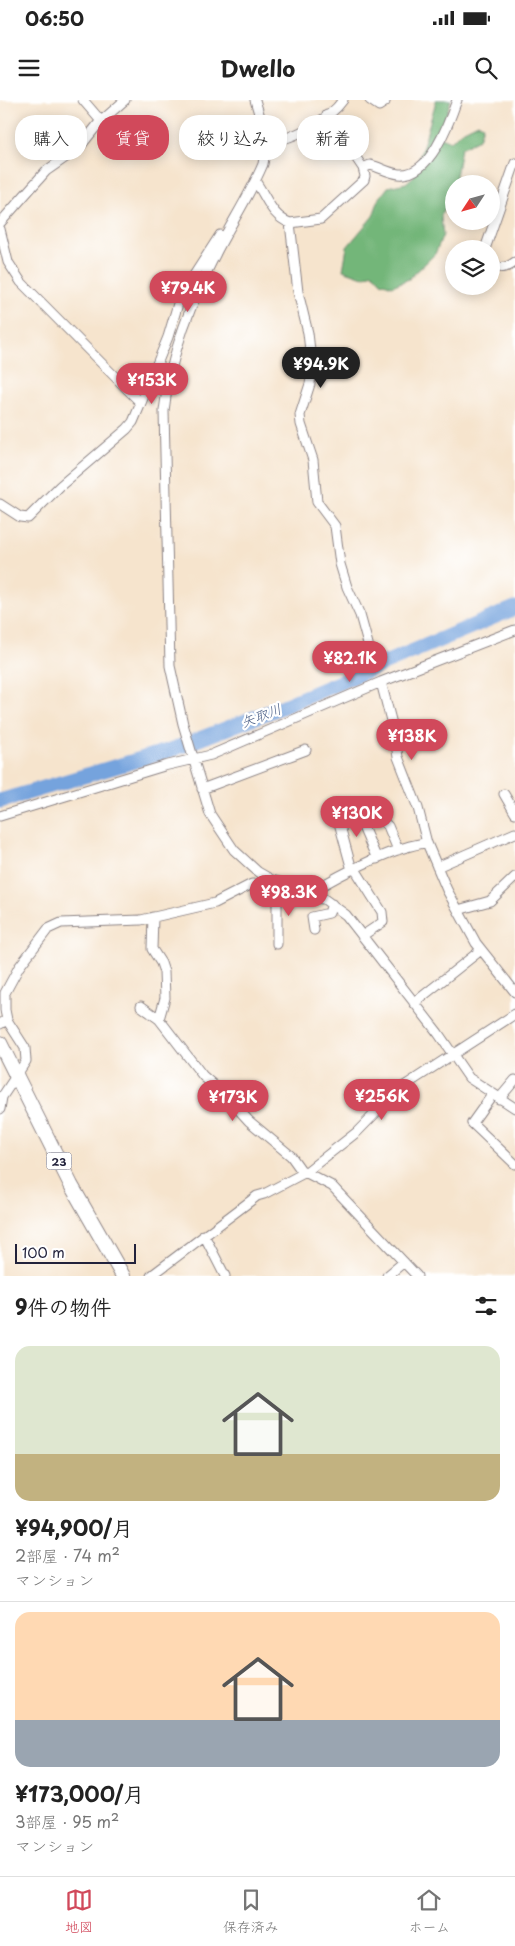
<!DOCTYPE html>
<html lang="ja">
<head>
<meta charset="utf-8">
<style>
  body { margin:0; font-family:"Playpen Sans","Klee One",sans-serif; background:#f6f6f6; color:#222; height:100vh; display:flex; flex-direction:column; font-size:19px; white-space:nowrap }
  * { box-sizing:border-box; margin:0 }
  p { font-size:16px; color:#767676 }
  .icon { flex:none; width:28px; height:28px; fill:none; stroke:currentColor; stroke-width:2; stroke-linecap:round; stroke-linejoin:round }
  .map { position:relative; height:1176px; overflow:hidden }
  .sheet { display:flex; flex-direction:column; background:#fff; flex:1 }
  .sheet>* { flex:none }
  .guide { position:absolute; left:15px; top:15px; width:485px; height:45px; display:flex; gap:10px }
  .needle { width:32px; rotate:234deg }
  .tools { position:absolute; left:445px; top:75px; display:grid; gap:10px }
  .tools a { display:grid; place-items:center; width:55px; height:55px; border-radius:50%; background:#fff; box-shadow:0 2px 12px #0003; font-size:25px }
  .scale { position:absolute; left:15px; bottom:12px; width:121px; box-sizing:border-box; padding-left:5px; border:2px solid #22223b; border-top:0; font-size:14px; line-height:18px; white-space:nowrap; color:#22223b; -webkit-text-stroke:4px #fff; paint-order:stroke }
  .price { position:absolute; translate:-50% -42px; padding:0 11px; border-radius:18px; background:#d1495b; color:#fff; font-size:16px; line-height:32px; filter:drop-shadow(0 1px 2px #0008) }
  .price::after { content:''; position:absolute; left:50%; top:30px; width:15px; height:11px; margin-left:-8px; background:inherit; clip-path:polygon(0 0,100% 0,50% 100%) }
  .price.on { background:#222; color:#fff }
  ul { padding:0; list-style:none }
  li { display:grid; align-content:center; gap:10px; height:265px; padding:0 15px }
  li+li { border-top:1px solid #e0e0e0 }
  li span { display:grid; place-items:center; height:155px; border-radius:15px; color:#555 }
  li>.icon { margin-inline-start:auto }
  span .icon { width:90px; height:90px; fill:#fffc; stroke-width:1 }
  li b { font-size:21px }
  h2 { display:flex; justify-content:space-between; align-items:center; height:60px; padding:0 15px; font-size:21px }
  .chip { padding:0 18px; border-radius:20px; background:#fff; box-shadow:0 2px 12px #0003; font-size:18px; line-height:45px }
  .chip.on { background:#d1495b; color:#fff }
  .status { display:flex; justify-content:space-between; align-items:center; height:35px; padding:0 25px; background:#fff; direction:ltr }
  .status svg { height:14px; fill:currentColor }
  header { display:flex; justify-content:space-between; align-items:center; height:65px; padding:0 15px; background:#fff; font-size:22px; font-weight:700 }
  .dock { display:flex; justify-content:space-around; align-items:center; height:70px; border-top:1px solid #e0e0e0; background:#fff; font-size:14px; color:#767676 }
  .dock a { display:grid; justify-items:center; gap:2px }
  .dock .on { color:#d1495b }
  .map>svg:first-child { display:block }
</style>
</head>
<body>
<div class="status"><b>06:50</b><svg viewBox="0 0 49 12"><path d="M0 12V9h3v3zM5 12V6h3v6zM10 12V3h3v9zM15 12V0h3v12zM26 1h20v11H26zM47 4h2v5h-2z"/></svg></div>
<header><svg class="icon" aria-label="menu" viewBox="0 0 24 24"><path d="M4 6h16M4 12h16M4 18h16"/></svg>Dwello<svg class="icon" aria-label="search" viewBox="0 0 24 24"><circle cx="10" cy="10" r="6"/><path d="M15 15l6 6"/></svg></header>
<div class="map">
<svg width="515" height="1176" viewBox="0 0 515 1176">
  <rect width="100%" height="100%" fill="#fff"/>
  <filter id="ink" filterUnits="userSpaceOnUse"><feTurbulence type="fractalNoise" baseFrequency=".02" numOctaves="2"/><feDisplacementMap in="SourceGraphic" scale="10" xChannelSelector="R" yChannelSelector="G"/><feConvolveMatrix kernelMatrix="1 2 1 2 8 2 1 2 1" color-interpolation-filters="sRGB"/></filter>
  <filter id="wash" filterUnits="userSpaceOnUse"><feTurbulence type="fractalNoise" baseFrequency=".0096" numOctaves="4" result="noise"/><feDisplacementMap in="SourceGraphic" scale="20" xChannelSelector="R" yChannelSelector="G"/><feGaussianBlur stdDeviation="1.12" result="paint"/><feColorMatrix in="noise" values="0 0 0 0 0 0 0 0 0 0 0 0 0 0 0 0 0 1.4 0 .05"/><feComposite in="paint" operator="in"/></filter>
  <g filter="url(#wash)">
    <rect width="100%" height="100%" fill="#f6e4cd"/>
    <path fill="#73b679" stroke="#4a6c5a" d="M435 0H451L439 36 451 41 460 32 478 23 483 26 479 39 461 48 454 88 441 116 443 135 435 154 409 179 392 186 381 182 373 173 363 177 343 170 347 147 373 116 379 99 388 87 406 83 414 76 435 5Z"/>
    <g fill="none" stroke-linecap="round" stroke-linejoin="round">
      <path stroke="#74a3dd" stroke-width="15" d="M0 701 171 650 279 608 515 508"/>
    </g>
  </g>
  <g filter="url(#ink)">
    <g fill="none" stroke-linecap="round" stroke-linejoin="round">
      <g stroke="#8c8384" stroke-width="11">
        <path id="street" d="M83 0 101 21
          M255 0 267 41 263 64C251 93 233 120 218 149 192 200 170 254 164 311L170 566 183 624 210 714 234 750 258 772 272 780 313 791 346 815 438 933 469 978 515 1008
          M370 0 379 6 385 2
          M327 15 363 68 370 65C380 67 388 73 399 74 430 77 449 23 457 0
          M267 41C290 42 330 19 343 0
          M206 43 214 45H266
          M363 68 365 76 364 80 321 119 290 123 298 192 308 233 312 268 310 284 300 315 301 324 313 360 317 402 335 426 340 464 347 487 360 515 368 544
          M255 81C267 97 271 116 290 123
          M0 123 46 71 79 48 99 23 125 0
          M0 129 8 162 21 182 141 303 133 322 127 329 60 386 28 418 20 417 0 404
          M485 149 515 63
          M491 165C501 169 507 168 515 162
          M141 303 168 237 180 197 220 135
          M381 582 394 632 398 657 418 708 427 743 447 790 476 843 515 892
          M202 689 306 650
          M504 694 515 713
          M356 711 377 759
          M327 715 334 716 338 719 352 770
          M0 716 164 666 211 655 381 582 515 530
          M378 717 388 726 398 750
          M437 767 515 733
          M355 769 382 812 383 822 362 836
          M277 790V844
          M313 791C339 775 397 745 427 743
          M458 810 490 801 515 777
          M153 817 152 849 161 863 164 872 165 898 159 919 203 976 226 996 249 1021 291 1056 301 1070 332 1086 417 1176
          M314 830 312 817 329 813 332 804
          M414 903 481 850
          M141 906 159 919
          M0 924 7 920 5 910V893L19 867 48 829 61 823 141 820 215 803 252 784 323 799
          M492 995 472 1023 515 1064
          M499 999 515 980
          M0 1009 2 997 26 961 25 948 7 920
          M204 1135 225 1176
          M151 1176 257 1096 264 1094 306 1072 357 1032 398 990 515 914
          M387 1176 404 1162"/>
      </g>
      <g stroke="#8c8384" stroke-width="16">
        <path id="primary" d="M0 943 71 1085 123 1176"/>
      </g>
      <use href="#street" stroke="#fff" stroke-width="9"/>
      <use href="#primary" stroke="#fff" stroke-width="14"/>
    </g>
  </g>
  <g text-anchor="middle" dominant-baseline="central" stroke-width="4.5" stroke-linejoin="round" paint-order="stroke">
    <rect fill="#fff" stroke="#646476" stroke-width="1" x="46.5" y="1052.5" width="25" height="17" rx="4"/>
    <g font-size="11" font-weight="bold" fill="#22223b">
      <text x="59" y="1061">23</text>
    </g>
    <g font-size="14" font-style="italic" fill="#475c84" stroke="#fff">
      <text transform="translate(261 615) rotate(-21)">矢取川</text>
    </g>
  </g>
</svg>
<div class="tools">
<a><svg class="needle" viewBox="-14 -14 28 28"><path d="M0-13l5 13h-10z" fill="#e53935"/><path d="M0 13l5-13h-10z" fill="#767676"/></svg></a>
<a><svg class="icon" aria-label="layers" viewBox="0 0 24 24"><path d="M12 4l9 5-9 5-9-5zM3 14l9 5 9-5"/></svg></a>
</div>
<div class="scale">100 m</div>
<b class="price" style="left:188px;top:213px">¥79.4K</b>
<b class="price on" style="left:321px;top:289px">¥94.9K</b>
<b class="price" style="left:152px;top:305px">¥153K</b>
<b class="price" style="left:350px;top:583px">¥82.1K</b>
<b class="price" style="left:412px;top:661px">¥138K</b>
<b class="price" style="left:357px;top:738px">¥130K</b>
<b class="price" style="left:289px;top:817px">¥98.3K</b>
<b class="price" style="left:382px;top:1021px">¥256K</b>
<b class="price" style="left:233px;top:1022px">¥173K</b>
<div class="guide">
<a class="chip">購入</a>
<a class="chip on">賃貸</a>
<a class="chip">絞り込み</a>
<a class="chip">新着</a>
</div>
</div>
<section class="sheet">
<h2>9件の物件<svg class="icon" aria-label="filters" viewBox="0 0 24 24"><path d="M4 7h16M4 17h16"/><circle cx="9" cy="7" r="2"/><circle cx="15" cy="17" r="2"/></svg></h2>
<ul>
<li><span style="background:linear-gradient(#dfe7d0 70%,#c2b280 0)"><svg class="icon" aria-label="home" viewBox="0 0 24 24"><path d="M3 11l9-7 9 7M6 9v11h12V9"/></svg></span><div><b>¥94,900/月</b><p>2部屋 · 74 m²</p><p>マンション</p></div></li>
<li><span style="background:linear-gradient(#ffd9b3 70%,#9aa5b1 0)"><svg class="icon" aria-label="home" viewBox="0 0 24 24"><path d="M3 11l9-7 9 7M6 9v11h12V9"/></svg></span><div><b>¥173,000/月</b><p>3部屋 · 95 m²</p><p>マンション</p></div></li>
</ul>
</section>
<nav class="dock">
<a class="on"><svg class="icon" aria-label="map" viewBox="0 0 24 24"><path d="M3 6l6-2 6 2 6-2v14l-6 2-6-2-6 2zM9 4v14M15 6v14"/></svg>地図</a>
<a><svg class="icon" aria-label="saved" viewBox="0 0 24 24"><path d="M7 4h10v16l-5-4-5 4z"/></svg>保存済み</a>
<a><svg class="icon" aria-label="home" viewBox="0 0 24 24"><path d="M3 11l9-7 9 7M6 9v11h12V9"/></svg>ホーム</a>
</nav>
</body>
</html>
